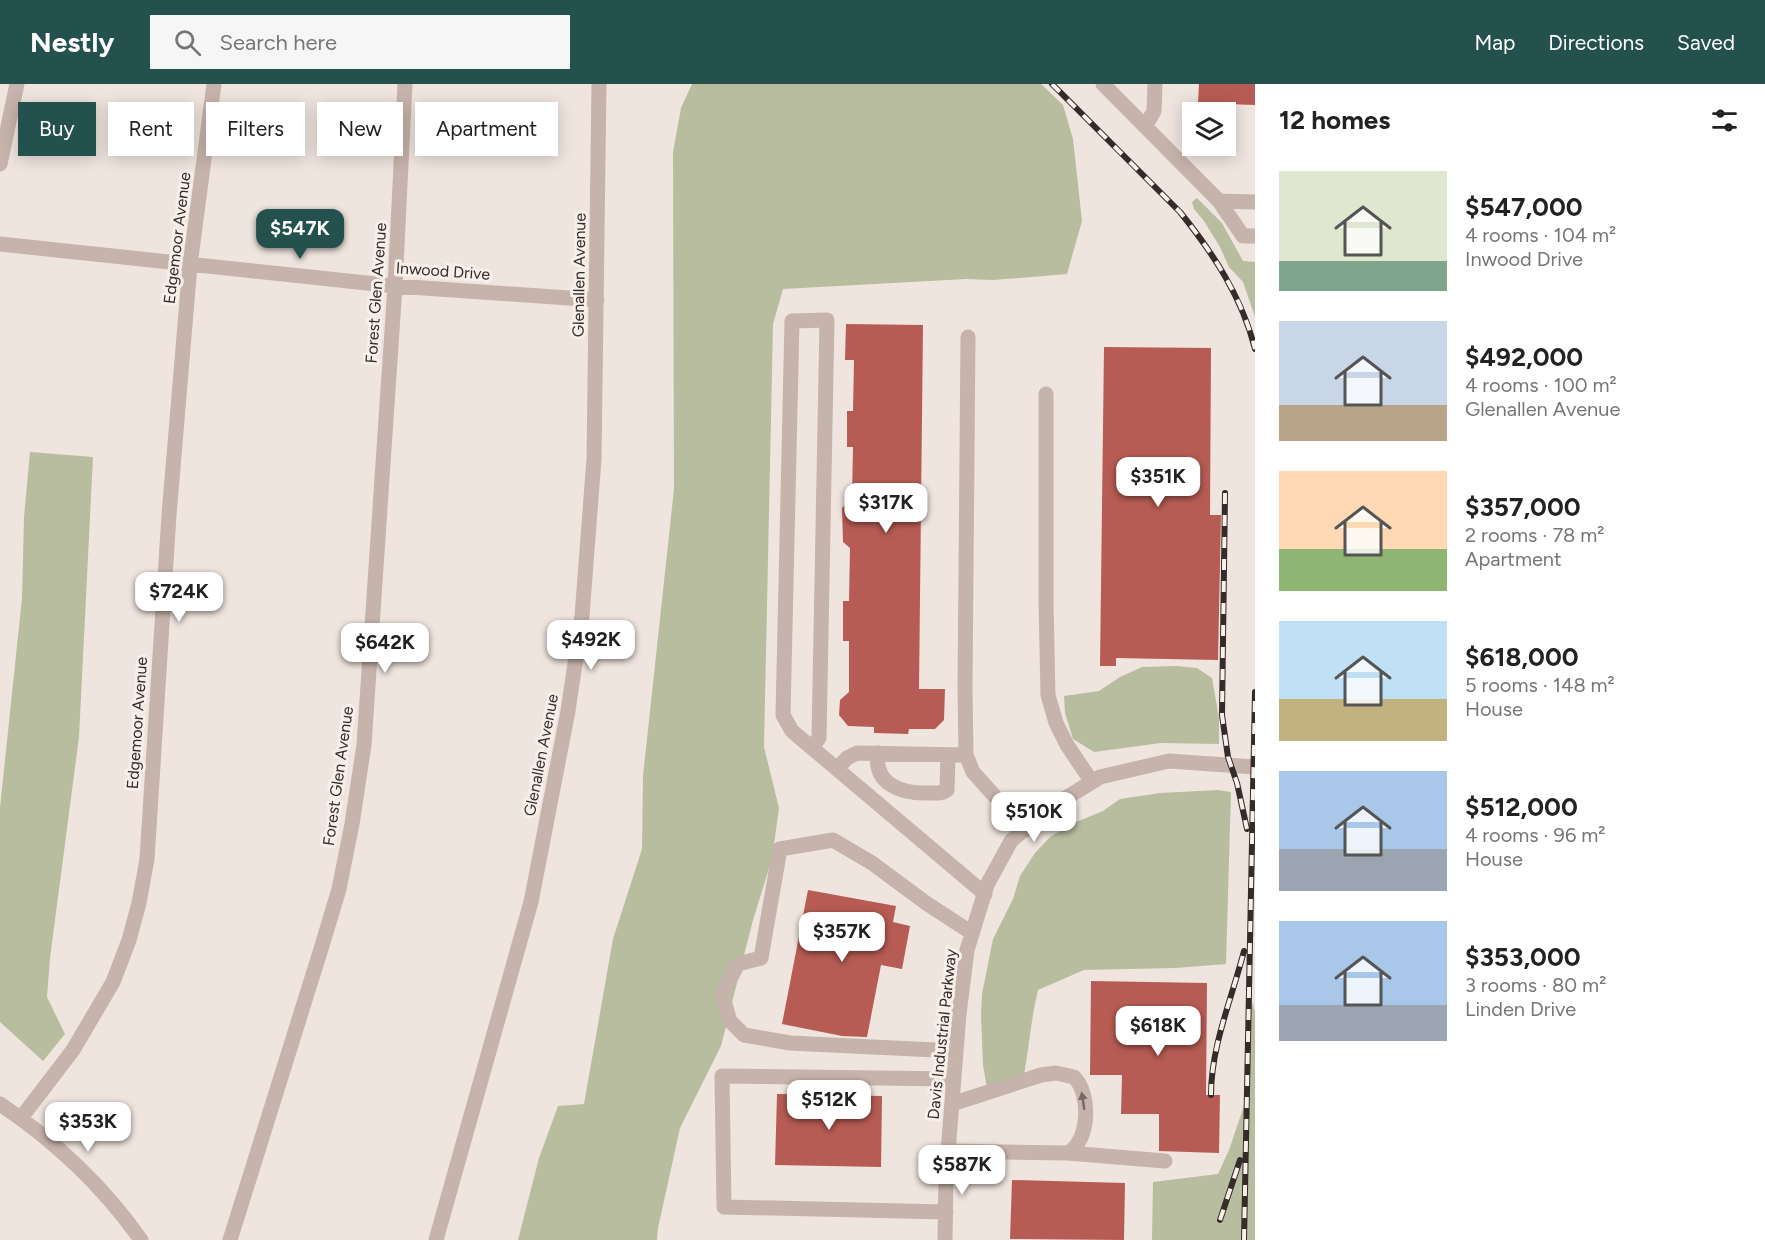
<!DOCTYPE html>
<html lang="en">
<head>
<meta charset="utf-8">
<style>
  body { margin:0; font-family:Figtree,sans-serif; background:#f6f6f6; color:#222; height:100vh; display:flex; flex-direction:column; font-size:22px; white-space:nowrap }
  * { box-sizing:border-box; margin:0 }
  p { font-size:20px; color:#767676 }
  .icon { flex:none; width:33px; height:33px; fill:none; stroke:currentColor; stroke-width:2; stroke-linecap:round; stroke-linejoin:round }
  .map { position:relative; flex:1; overflow:hidden }
  .side { display:flex; flex-direction:column; background:#fff; width:510px }
  .side>* { flex:none }
  .guide { position:absolute; left:18px; top:18px; width:570px; height:54px; display:flex; gap:12px }
  .buttons { position:absolute; left:1182px; top:18px; display:grid; gap:12px }
  .buttons a { display:grid; place-items:center; width:54px; height:54px; border-radius:0px; background:#fff; box-shadow:0 3px 15px #0003; font-size:30px }
  .price { position:absolute; translate:-50% -51px; padding:0 14px; border-radius:12px; background:#fff; color:#222; font-size:20px; line-height:39px; filter:drop-shadow(0 2px 3px #0008) }
  .price::after { content:''; position:absolute; left:50%; top:36px; width:18px; height:14px; margin-left:-9px; background:inherit; clip-path:polygon(0 0,100% 0,50% 100%) }
  .price.on { background:#24514d; color:#fff }
  ul { padding:0; list-style:none }
  li { display:flex; align-items:center; gap:18px; height:150px; padding:0 24px }
  li span { display:grid; place-items:center; flex:none; width:168px; height:120px; border-radius:0px; color:#555 }
  li>.icon { margin-inline-start:auto }
  span .icon { width:72px; height:72px; fill:#fffc; stroke-width:1 }
  li b { font-size:26px }
  h2 { display:flex; justify-content:space-between; align-items:center; height:72px; padding:0 24px; font-size:26px }
  .chip { padding:0 21px; border-radius:0px; background:#fff; box-shadow:0 3px 15px #0003; font-size:21px; line-height:54px }
  .chip.on { background:#24514d; color:#fff }
  header { display:flex; align-items:center; gap:36px; box-sizing:border-box; height:84px; padding:0 30px; background:#24514d; color:#fff }
  header strong { font-size:28px }
  nav { display:flex; gap:33px; margin-inline-start:auto; font-size:21px }
  .search { width:420px; height:54px; background:#f6f6f6; display:flex; align-items:center; gap:15px; box-sizing:border-box; padding:0 21px; border-radius:0px; color:#767676; font-size:22px }
  main { display:flex; flex:1; min-height:0 }
  .map>svg:first-child { display:block }
</style>
</head>
<body>
<header>
<strong>Nestly</strong>
<div class="search"><svg class="icon" aria-label="search" viewBox="0 0 24 24"><circle cx="10" cy="10" r="6"/><path d="M15 15l6 6"/></svg>Search here</div>
<nav><a>Map</a><a>Directions</a><a>Saved</a></nav>
</header>
<main>
<div class="map">
<svg width="1255" height="1156" viewBox="0 0 1255 1156">
  <rect width="100%" height="100%" fill="#efe4de"/>
  <path fill="#b8bd9f" d="M692 0H1041L1063 21 1073 55 1082 137 1067 190 993 196 966 195 783 205 773 240 764 663 779 724 772 775 753 836 721 962 680 1044 658 1144 657 1156H518L539 1074 558 1022 584 1020 613 855 642 765 643 692 674 405 673 68 681 24Z
    M1197 114 1222 139 1243 177 1255 178V233L1243 198 1229 183 1220 163 1204 137 1194 125 1192 118Z
    M30 368 93 373 79 653 50 874 47 913 65 950 43 977 0 938V724L22 514 24 433Z
    M1177 582 1197 584 1212 594 1219 634V660L1161 659 1094 668 1073 655 1065 629 1064 612 1099 607 1120 593 1142 583Z
    M1218 706 1231 708 1226 880 1176 884 1084 886 1038 906C1031 935 1029 963 1024 991L987 1004 983 981 981 931 982 910 993 855 1013 815 1020 792 1035 769 1050 753 1074 739 1103 727 1120 715 1160 709Z
    M1249 909 1255 927V1156H1152L1153 1098 1218 1090 1229 1066 1247 1013Z"/>
  <path fill="#b75c54" d="M1199 0H1255V21L1198 19Z
    M846 240 923 241 919 605H945L944 636 935 645H909L908 650 874 649V643L848 642 839 631 840 616 849 608V557H843V517H849L850 464 843 458 842 424 852 415 853 363H847V327H853L854 276H845Z
    M1104 263 1211 264 1210 431H1221L1218 576 1116 574V582H1100Z
    M808 806 896 822 893 838 910 842 902 885 881 881 867 953 842 952 782 940Z
    M1091 897 1207 899 1206 1011H1220L1219 1069 1159 1067V1030H1121L1122 991H1090Z
    M777 1010 882 1012 881 1083 775 1081Z
    M1012 1096 1125 1099 1124 1156 1010 1155Z"/>
  <g fill="none" stroke-linecap="round" stroke-linejoin="round">
    <path stroke="#c6b3ab" stroke-width="15" d="M1103 0 1219 117
      M1146 41 1154 27 1155 0
      M0 80 17 0
      M1255 118 1219 117 1243 152H1255
      M0 160 395 202 597 216
      M968 253 965 603 966 671 973 688 1025 746
      M1046 310V518L1048 611 1056 639 1067 661 1092 698
      M812 664 819 654 827 236 792 237 783 631 792 647 985 810
      M878 669C873 701 903 710 929 709 936 709 941 710 947 706L948 671
      M837 685 847 674 857 669 966 671
      M956 967 790 959 744 951 730 937 722 910 738 880 761 874 780 765 833 756 872 779 926 819 972 849
      M0 1020C55 1057 103 1102 141 1156
      M952 1020 1041 991 1056 989 1074 993C1091 1010 1090 1056 1068 1069
      M21 1034 73 966 113 898 129 856 139 819 147 775 169 431 190 181 214 0
      M948 1067 1068 1069 1165 1077
      M946 1128 724 1123 722 992 954 995
      M230 1156 321 865 339 805 352 740 364 661 395 202 405 0
      M436 1156 531 818 568 627 582 532 594 375 599 0
      M945 1156 946 1093 959 930 967 866 987 801 1011 757 1048 725 1100 693 1169 677 1255 683"/>
    <g stroke="#352b29" stroke-width="6">
      <path id="rail" d="M1052 0 1180 128C1213 169 1242 213 1255 265
        M1225 409 1222 631 1228 673 1237 699 1247 745
        M1211 1011C1211 962 1232 914 1244 867
        M1220 1136 1240 1076
        M1244 1156 1255 608"/>
    </g>
    <use href="#rail" stroke="#f7efea" stroke-width="4" stroke-dasharray="11" stroke-linecap="butt"/>
  </g>
  <defs><path id="oneway-solid" d="M-6-.8H1V-3.2L6.5 0L1 3.2V.8H-6Z" transform="scale(1.5)"/></defs>
  <use fill="#766864" href="#oneway-solid" transform="translate(1083 1017) rotate(-99)"/>
  <g text-anchor="middle" dominant-baseline="central" stroke-width="6" stroke-linejoin="round" paint-order="stroke">
    <g font-size="16" fill="#352b29" stroke="#f7efea">
      <text transform="translate(177 154) rotate(-83)">Edgemoor Avenue</text>
      <text transform="translate(443 187) rotate(4)">Inwood Drive</text>
      <text transform="translate(579 191) rotate(-89)">Glenallen Avenue</text>
      <text transform="translate(376 209) rotate(-86)">Forest Glen Avenue</text>
      <text transform="translate(137 639) rotate(-86)">Edgemoor Avenue</text>
      <text transform="translate(541 671) rotate(-79)">Glenallen Avenue</text>
      <text transform="translate(338 692) rotate(-82)">Forest Glen Avenue</text>
      <text transform="translate(942 950) rotate(-84)">Davis Industrial Parkway</text>
    </g>
  </g>
</svg>
<div class="buttons">
<a><svg class="icon" aria-label="layers" viewBox="0 0 24 24"><path d="M12 4l9 5-9 5-9-5zM3 14l9 5 9-5"/></svg></a>
</div>
<b class="price on" style="left:300px;top:176px">$547K</b>
<b class="price" style="left:1158px;top:424px">$351K</b>
<b class="price" style="left:886px;top:450px">$317K</b>
<b class="price" style="left:179px;top:539px">$724K</b>
<b class="price" style="left:591px;top:587px">$492K</b>
<b class="price" style="left:385px;top:590px">$642K</b>
<b class="price" style="left:1034px;top:759px">$510K</b>
<b class="price" style="left:842px;top:879px">$357K</b>
<b class="price" style="left:1158px;top:973px">$618K</b>
<b class="price" style="left:829px;top:1047px">$512K</b>
<b class="price" style="left:88px;top:1069px">$353K</b>
<b class="price" style="left:962px;top:1112px">$587K</b>
<div class="guide">
<a class="chip on">Buy</a>
<a class="chip">Rent</a>
<a class="chip">Filters</a>
<a class="chip">New</a>
<a class="chip">Apartment</a>
</div>
</div>
<section class="side">
<h2>12 homes<svg class="icon" aria-label="filters" viewBox="0 0 24 24"><path d="M4 7h16M4 17h16"/><circle cx="9" cy="7" r="2"/><circle cx="15" cy="17" r="2"/></svg></h2>
<ul>
<li><span style="background:linear-gradient(#dfe7d0 75%,#7fa58c 0)"><svg class="icon" aria-label="home" viewBox="0 0 24 24"><path d="M3 11l9-7 9 7M6 9v11h12V9"/></svg></span><div><b>$547,000</b><p>4 rooms · 104 m²</p><p>Inwood Drive</p></div></li>
<li><span style="background:linear-gradient(#c9d6e8 70%,#b9a48a 0)"><svg class="icon" aria-label="home" viewBox="0 0 24 24"><path d="M3 11l9-7 9 7M6 9v11h12V9"/></svg></span><div><b>$492,000</b><p>4 rooms · 100 m²</p><p>Glenallen Avenue</p></div></li>
<li><span style="background:linear-gradient(#ffd9b3 65%,#8fb573 0)"><svg class="icon" aria-label="home" viewBox="0 0 24 24"><path d="M3 11l9-7 9 7M6 9v11h12V9"/></svg></span><div><b>$357,000</b><p>2 rooms · 78 m²</p><p>Apartment</p></div></li>
<li><span style="background:linear-gradient(#bfe0f5 65%,#c2b280 0)"><svg class="icon" aria-label="home" viewBox="0 0 24 24"><path d="M3 11l9-7 9 7M6 9v11h12V9"/></svg></span><div><b>$618,000</b><p>5 rooms · 148 m²</p><p>House</p></div></li>
<li><span style="background:linear-gradient(#a9c7e8 65%,#9aa5b1 0)"><svg class="icon" aria-label="home" viewBox="0 0 24 24"><path d="M3 11l9-7 9 7M6 9v11h12V9"/></svg></span><div><b>$512,000</b><p>4 rooms · 96 m²</p><p>House</p></div></li>
<li><span style="background:linear-gradient(#a9c7e8 70%,#9aa5b1 0)"><svg class="icon" aria-label="home" viewBox="0 0 24 24"><path d="M3 11l9-7 9 7M6 9v11h12V9"/></svg></span><div><b>$353,000</b><p>3 rooms · 80 m²</p><p>Linden Drive</p></div></li>
</ul>
</section>
</main>
</body>
</html>
